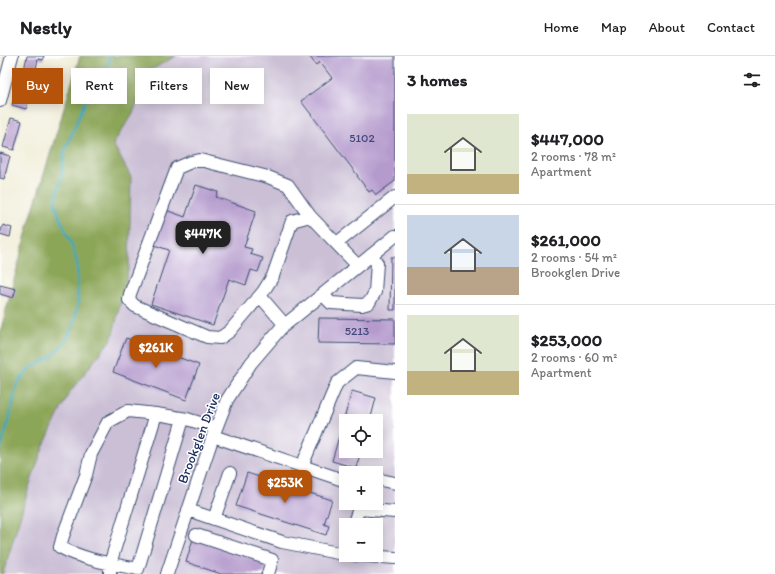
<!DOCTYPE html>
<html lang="en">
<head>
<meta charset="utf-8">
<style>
  body { margin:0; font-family:Itim,sans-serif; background:#f2f2f2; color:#202124; height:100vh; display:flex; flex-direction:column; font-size:15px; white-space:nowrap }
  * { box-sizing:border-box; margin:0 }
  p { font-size:13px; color:#757577 }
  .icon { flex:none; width:22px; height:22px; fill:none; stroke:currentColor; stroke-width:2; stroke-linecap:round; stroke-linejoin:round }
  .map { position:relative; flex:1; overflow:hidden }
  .details { display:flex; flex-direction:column; background:#fff; width:380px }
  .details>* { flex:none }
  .hud { position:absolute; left:12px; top:12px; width:323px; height:36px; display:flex; gap:8px }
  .tools { position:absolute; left:339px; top:358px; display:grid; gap:8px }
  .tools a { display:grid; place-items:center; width:44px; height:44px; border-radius:0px; background:#fff; box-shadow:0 2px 10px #0003; font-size:20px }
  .price { position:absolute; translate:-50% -34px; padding:0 9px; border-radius:8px; background:#b45309; color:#fff; font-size:13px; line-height:26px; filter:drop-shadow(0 1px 2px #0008) }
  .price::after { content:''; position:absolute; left:50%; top:24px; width:12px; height:9px; margin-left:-6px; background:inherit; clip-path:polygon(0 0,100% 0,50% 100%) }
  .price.selected { background:#222; color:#fff }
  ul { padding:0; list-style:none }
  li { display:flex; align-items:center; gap:12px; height:100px; padding:0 12px }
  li+li { border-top:1px solid #e0e0e0 }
  li span { display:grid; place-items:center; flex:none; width:112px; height:80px; border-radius:0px; color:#555 }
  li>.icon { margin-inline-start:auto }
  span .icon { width:48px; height:48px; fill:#fffc; stroke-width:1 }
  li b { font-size:17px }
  h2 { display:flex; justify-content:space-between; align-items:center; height:48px; padding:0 12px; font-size:17px }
  .tag { padding:0 14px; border-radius:0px; background:#fff; box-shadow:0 2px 10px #0003; font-size:14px; line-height:36px }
  .tag.selected { background:#b45309; color:#fff }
  header { display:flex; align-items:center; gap:24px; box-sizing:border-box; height:56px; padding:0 20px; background:#fff; border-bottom:1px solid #e0e0e0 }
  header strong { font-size:19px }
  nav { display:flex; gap:22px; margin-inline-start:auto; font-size:14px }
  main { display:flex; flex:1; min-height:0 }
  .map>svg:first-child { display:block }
</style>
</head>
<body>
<header>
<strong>Nestly</strong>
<nav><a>Home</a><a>Map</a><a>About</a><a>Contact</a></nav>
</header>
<main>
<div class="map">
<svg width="395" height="518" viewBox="0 0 395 518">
  <rect width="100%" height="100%" fill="#fff"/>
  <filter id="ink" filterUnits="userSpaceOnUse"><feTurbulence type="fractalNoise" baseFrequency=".025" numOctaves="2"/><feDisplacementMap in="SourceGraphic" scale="8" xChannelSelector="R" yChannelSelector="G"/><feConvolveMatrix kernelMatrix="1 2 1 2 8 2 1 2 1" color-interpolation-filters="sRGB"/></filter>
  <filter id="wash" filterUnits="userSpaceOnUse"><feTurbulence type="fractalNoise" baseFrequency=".012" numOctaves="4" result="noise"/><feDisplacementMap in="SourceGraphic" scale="16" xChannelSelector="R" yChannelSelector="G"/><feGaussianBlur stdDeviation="0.9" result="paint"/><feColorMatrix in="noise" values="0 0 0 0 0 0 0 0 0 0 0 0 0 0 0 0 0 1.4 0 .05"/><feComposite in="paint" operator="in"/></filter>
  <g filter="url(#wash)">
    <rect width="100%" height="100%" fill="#f0ecd5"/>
    <path fill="#cbbfd5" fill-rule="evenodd" d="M176 0H395V518H3L29 431 43 391 69 337 112 282 129 211 131 121 113 88 133 57 151 14ZM346 365H376V395H346ZM346 417H376V447H346ZM346 469H376V499H346Z"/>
    <path fill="#8ca658" stroke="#546a5b" d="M80 0H176L151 14 133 57 113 88 131 121 129 211 112 282 69 337 43 391 29 431 3 518H0V277L29 167Z"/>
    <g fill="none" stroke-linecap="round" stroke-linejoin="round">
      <path stroke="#3da8bd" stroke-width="2.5" d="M0 395 10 360 17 328 29 313 53 300 65 286 73 270 78 247 77 206 71 186 59 160 55 146 61 123 65 94 86 44 107 11 110 0"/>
    </g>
    <g id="blocks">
      <path fill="#b59bcd" d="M27 0H44L43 4 38 3 35 17 24 14Z
        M309 0H395V125L376 139 372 134 369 136 357 120H358L301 45 332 22 320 6 316 9Z
        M18 26 32 30 26 53 12 49Z
        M11 62 22 65 14 94 3 91Z
        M0 97 10 100 4 123 0 122Z
        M196 129 218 136 216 141 256 155 244 191 252 193 250 198 263 202 258 216 251 214 246 229 229 223 213 269 151 248 169 194 151 188 163 153 185 161Z
        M3 169 12 172 10 181 0 178Z
        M391 201H395V254H390Z
        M0 229 16 233 13 242 0 238Z
        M319 262 395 263V288L318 287Z
        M126 282 199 309 186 344 113 316Z
        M352 335 376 342 370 365H346V395H361L356 412 332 405Z
        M247 417 332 444 324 468 329 470 326 479 236 450Z
        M193 483 266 507 263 518H221L186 506Z"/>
    </g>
  </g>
  <g filter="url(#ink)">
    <use href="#blocks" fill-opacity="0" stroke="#3b4b70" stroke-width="1"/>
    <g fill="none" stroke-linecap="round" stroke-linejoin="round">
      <g stroke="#3b4b70" stroke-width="14">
        <path id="minor" d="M0 45 12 0
          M310 160 288 129 268 121 200 104 191 106 177 112 130 238 129 244 135 250 207 281 220 282 230 275 263 236 273 220 292 165 310 160 358 210
          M337 187 395 141
          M323 239 331 247 362 249 369 247 375 236 377 207 371 199
          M260 240 285 269
          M183 363 138 513C112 508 84 504 60 491L63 480 86 419 91 398 108 366 128 355 156 358 187 363 216 372
          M213 380 346 425
          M302 410 337 327 356 312 395 316
          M376 423 395 427
          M359 453 395 456
          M188 454 282 486 343 498 346 491
          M214 463 230 417
          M353 469 361 447
          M196 479 272 504 268 518
          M355 499 395 502
          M110 518V508L156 358
          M167 518 213 380 227 344 251 307 281 272 395 180"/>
      </g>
      <use href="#minor" stroke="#fff" stroke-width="12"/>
    </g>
  </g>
  <g text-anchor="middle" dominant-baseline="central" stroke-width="3" stroke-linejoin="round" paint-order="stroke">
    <g font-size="12" fill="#424a7a">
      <text x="362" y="82">5102</text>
      <text x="357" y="275">5213</text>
    </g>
    <g font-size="14" fill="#1b2f5e" stroke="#fff">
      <text transform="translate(199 382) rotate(-69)">Brookglen Drive</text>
    </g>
  </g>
</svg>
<div class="tools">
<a><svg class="icon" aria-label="locate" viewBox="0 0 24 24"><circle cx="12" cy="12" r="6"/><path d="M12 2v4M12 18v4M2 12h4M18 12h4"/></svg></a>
<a>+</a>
<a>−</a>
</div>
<b class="price selected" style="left:203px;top:199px">$447K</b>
<b class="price" style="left:156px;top:313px">$261K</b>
<b class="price" style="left:285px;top:448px">$253K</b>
<div class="hud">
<a class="tag selected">Buy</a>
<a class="tag">Rent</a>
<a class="tag">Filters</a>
<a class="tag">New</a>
</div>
</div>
<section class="details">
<h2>3 homes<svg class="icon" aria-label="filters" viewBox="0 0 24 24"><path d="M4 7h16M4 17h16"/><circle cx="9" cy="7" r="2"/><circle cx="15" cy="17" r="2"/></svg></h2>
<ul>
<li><span style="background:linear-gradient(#dfe7d0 75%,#c2b280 0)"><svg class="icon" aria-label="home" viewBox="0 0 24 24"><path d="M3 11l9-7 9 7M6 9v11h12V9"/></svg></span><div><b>$447,000</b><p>2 rooms · 78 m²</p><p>Apartment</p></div></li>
<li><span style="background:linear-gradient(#c9d6e8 65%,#b9a48a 0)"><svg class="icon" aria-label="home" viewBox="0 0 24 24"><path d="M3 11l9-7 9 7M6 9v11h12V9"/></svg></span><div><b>$261,000</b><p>2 rooms · 54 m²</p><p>Brookglen Drive</p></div></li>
<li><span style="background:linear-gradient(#dfe7d0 70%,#c2b280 0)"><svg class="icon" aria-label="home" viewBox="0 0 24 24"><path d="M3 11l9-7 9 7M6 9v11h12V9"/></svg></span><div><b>$253,000</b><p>2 rooms · 60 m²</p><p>Apartment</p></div></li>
</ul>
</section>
</main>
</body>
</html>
